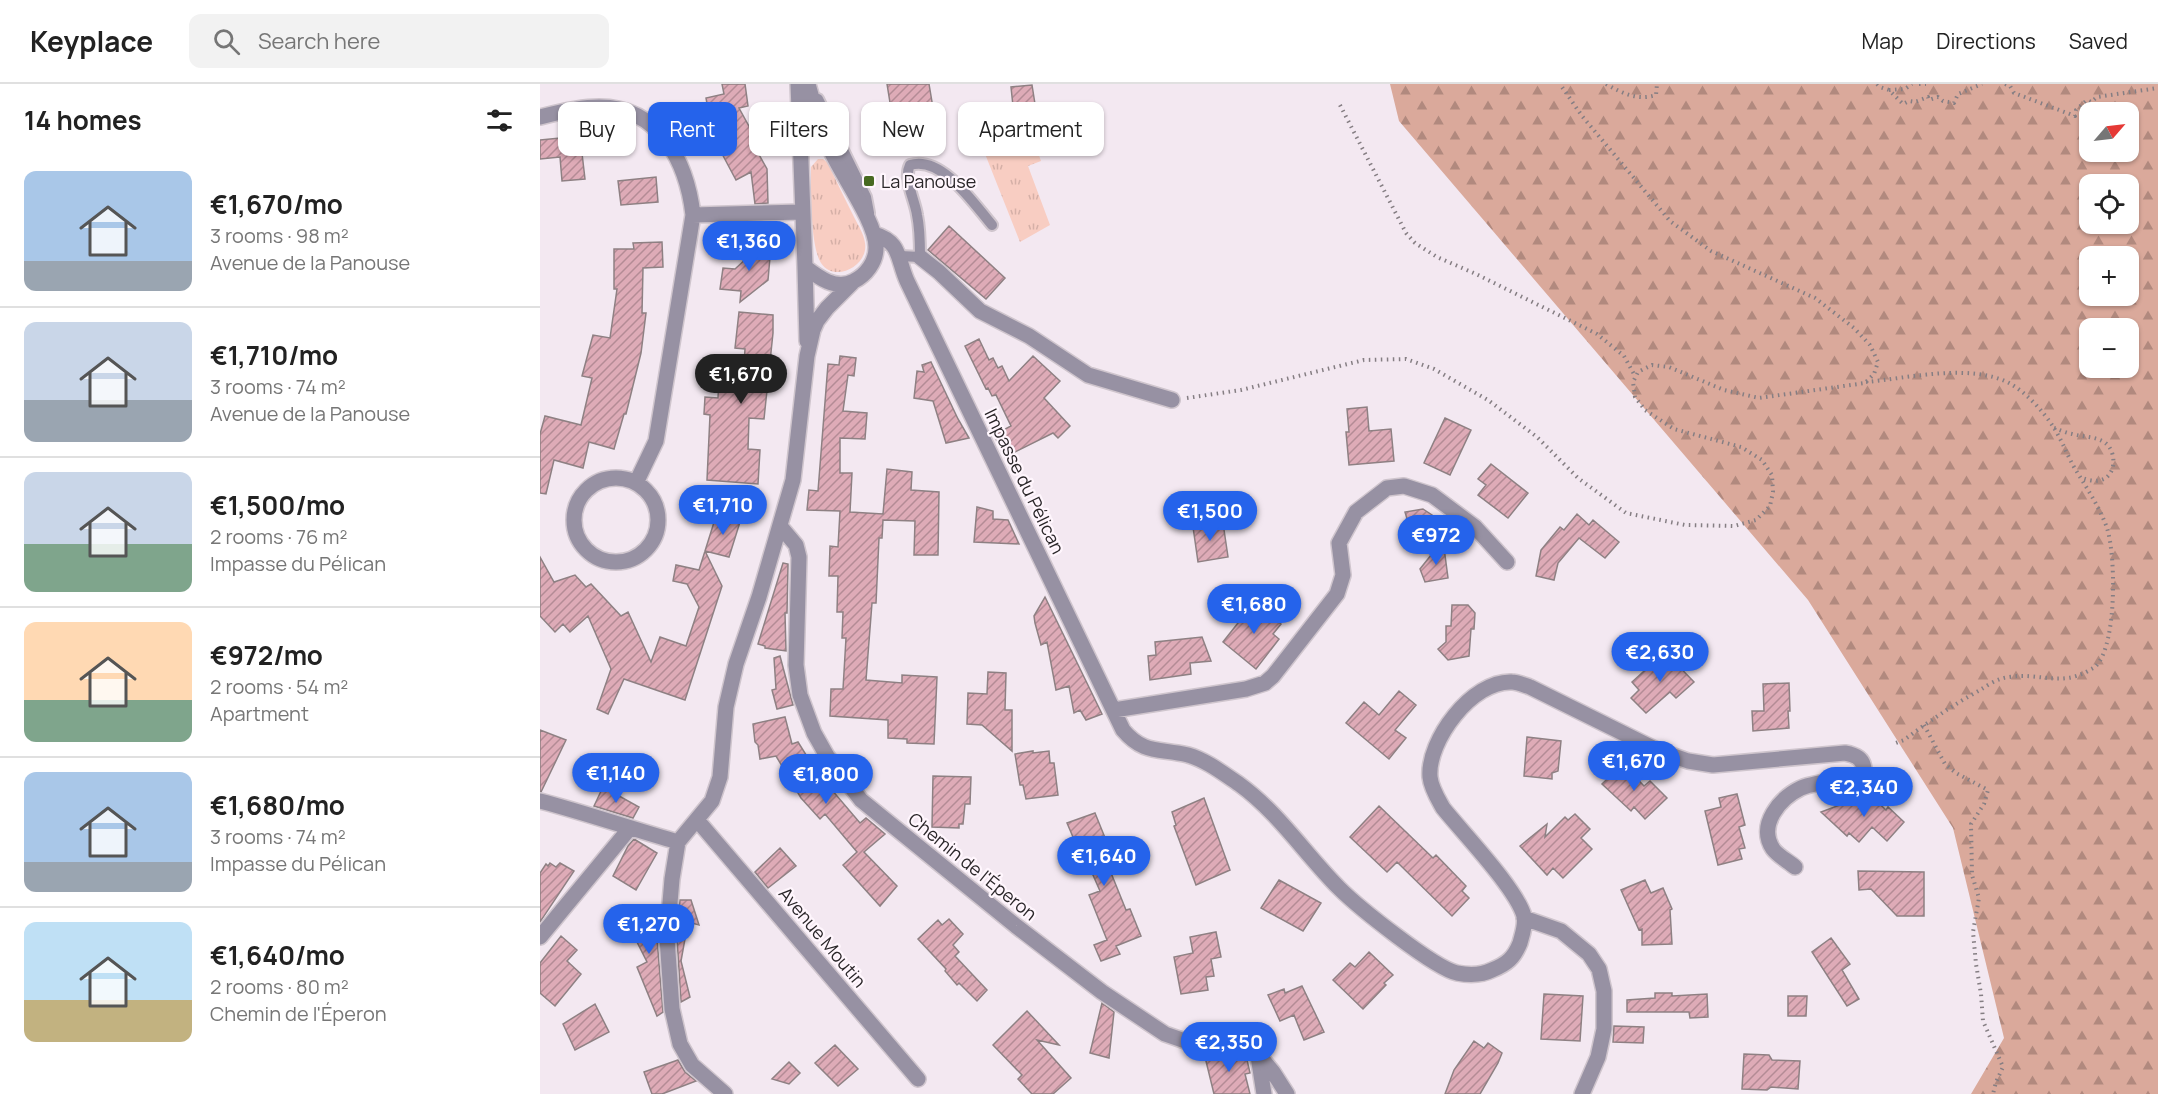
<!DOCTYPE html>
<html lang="en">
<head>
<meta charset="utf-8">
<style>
  body { margin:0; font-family:Manrope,sans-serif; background:#f2f2f2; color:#222; height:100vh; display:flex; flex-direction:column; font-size:22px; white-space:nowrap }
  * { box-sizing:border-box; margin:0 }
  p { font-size:20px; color:#767676 }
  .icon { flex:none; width:33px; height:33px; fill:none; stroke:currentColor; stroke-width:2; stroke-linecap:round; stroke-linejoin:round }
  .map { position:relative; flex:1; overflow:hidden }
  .sheet { display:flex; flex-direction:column; background:#fff; width:540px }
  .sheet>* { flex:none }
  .top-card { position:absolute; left:18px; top:18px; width:570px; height:54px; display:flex; gap:12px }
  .needle { width:39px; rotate:62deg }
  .fabs { position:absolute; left:1539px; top:18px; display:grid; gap:12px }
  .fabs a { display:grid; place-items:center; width:60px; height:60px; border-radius:12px; background:#fff; box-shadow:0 2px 4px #0004; font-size:30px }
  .price { position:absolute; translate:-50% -51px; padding:0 14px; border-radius:21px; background:#2563eb; color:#fff; font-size:20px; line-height:39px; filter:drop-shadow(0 2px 3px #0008) }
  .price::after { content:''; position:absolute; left:50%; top:36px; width:18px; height:14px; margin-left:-9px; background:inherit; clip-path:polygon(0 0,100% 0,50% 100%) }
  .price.current { background:#222; color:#fff }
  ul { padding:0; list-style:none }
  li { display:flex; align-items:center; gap:18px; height:150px; padding:0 24px }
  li+li { border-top:2px solid #e0e0e0 }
  li span { display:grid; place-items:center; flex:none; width:168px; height:120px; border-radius:12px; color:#555 }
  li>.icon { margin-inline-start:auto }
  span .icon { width:72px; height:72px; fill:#fffc; stroke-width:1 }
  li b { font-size:26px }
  h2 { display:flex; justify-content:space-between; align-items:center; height:72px; padding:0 24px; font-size:26px }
  .tag { padding:0 21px; border-radius:12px; background:#fff; box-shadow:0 2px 4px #0004; font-size:21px; line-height:54px }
  .tag.current { background:#2563eb; color:#fff }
  header { display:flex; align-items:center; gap:36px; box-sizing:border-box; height:84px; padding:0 30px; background:#fff; border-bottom:2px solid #e0e0e0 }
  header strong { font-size:28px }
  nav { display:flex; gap:33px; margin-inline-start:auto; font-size:21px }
  .search { width:420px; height:54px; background:#f2f2f2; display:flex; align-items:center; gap:15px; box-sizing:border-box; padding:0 21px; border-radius:12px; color:#767676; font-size:22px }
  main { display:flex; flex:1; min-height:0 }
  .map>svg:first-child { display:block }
</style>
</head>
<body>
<header>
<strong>Keyplace</strong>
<div class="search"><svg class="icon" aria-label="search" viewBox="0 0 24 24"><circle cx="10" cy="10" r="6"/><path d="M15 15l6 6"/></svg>Search here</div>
<nav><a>Map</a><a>Directions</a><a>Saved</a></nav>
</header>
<main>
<section class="sheet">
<h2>14 homes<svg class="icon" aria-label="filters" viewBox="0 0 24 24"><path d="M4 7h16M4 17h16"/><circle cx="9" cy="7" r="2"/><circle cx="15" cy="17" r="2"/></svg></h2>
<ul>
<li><span style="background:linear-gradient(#a9c7e8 75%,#9aa5b1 0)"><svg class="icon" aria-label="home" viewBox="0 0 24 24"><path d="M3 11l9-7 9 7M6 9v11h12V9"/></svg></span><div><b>€1,670/mo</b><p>3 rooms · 98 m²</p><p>Avenue de la Panouse</p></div></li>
<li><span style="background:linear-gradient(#c9d6e8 65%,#9aa5b1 0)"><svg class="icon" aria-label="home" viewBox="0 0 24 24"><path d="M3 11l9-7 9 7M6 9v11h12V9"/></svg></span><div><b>€1,710/mo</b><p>3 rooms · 74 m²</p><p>Avenue de la Panouse</p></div></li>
<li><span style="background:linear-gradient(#c9d6e8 60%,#7fa58c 0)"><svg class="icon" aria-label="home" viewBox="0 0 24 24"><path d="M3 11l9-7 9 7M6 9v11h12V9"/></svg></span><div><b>€1,500/mo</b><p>2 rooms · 76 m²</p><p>Impasse du Pélican</p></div></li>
<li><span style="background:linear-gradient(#ffd9b3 65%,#7fa58c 0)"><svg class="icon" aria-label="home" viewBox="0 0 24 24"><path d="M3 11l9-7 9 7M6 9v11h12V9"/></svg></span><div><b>€972/mo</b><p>2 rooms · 54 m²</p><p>Apartment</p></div></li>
<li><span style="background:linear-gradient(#a9c7e8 75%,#9aa5b1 0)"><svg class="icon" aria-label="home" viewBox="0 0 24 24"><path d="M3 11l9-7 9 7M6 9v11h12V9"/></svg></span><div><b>€1,680/mo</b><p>3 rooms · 74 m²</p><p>Impasse du Pélican</p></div></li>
<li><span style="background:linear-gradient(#bfe0f5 65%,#c2b280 0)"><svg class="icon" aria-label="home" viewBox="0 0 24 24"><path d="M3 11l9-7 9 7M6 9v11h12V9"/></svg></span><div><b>€1,640/mo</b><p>2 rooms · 80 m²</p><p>Chemin de l'Éperon</p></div></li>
</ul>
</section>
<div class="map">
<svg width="1618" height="1010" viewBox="0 0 1618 1010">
  <defs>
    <pattern id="grass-tufts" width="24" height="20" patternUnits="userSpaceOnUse" patternTransform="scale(1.5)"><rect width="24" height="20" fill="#f8cdc2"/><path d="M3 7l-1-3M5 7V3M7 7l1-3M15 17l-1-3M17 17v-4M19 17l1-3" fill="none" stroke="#d5b0a7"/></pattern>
    <pattern id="forest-firs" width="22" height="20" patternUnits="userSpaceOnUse" patternTransform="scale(1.5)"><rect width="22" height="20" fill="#daa99b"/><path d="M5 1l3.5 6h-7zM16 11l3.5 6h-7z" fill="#b1897e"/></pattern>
    <pattern id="building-hatch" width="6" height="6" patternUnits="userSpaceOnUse" patternTransform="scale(1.5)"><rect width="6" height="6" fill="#deabb7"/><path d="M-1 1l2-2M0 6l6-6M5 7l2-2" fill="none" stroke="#b48b95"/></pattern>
  </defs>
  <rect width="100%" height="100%" fill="#f3e8f1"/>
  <path fill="url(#grass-tufts)" d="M482 22 501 77 488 82 510 141 480 158 430 32Z
    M278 75H283L288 79C296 97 305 115 314 133 318 141 324 150 325 159 329 181 295 200 281 179 270 161 271 105 271 83Z"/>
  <path fill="url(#forest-firs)" fill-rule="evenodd" d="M850 0H1618V1010H1431L1464 954 1413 744 1268 516 859 37ZM1550 28H1588V68H1550ZM1550 100H1588V140H1550ZM1550 172H1588V212H1550ZM1550 244H1588V284H1550Z"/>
  <path fill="url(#building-hatch)" stroke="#8e8083" stroke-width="1.5" d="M182 0H205L208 22 199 24 216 55 212 58 227 85 228 119 215 120 211 88 196 96 180 66 161 70 157 54 173 52 166 14 184 10Z
    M347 0H389L393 24 352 31Z
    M492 1 495 20 473 22 471 3Z
    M40 52 45 95 22 97 20 73 0 75V56Z
    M116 93 118 118 81 121 78 97Z
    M409 142 465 194 446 215 388 166Z
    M122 158 123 183 103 184 102 229H106L101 269 86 330H84L74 365 49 358 43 384 14 376 6 410 0 409V350L5 332 41 341 52 294 42 292 53 251 70 254 77 205H74V165H94L93 159Z
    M209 160 231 162 228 196 200 218 201 207 180 205 183 184 195 185 208 173Z
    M199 228 233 231V249L224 335 209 334 208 365 220 366 218 400 167 396 170 331 164 330 165 313 178 314 179 294 203 296 205 265 195 264Z
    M439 255 449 276 453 274 458 284 462 282 469 297 493 272 520 297 504 314 530 342 518 354 513 349 465 373 454 351 471 342 456 311 452 312 448 304 446 305 425 262Z
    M300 272 316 274 314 292 308 291 303 327 327 329 325 355 300 354V389H312L310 428 343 430 347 385 372 388 371 406 399 408 398 471H374L375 437 343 436 342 454H339L336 519H332L326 596 362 599V591L397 593 394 660 367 659V655L348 654V636L290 632 291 605H303L306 554H302L303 528H297L298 492H289L290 462 298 463 300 427 267 426 269 406 278 407 288 280 299 281Z
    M391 278 418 335 429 354 406 359 393 317 374 314 377 287 384 288 382 281Z
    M827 323 829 347 851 345 854 377 809 381 806 348H809L807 325Z
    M905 334 931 346 910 391 884 379Z
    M951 380 988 409 968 434 938 411 946 401 938 395Z
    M437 423 453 427V435L468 436 479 460 434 458Z
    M883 425 892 431 876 465 865 428Z
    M1037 430 1049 441 1053 436 1079 458 1065 474 1039 454 1018 479 1014 496 996 492 1001 466 1020 443 1024 446Z
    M176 432 200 438 189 473 165 467Z
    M683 439 688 473 658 478 653 443Z
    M903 456 908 494 885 498 880 485Z
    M165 467 182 502 145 616 84 595 68 630 57 625 71 585 48 532 30 548 23 540 15 548 0 532V473L14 498 35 491 46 503 51 500 81 532 88 528 111 578 120 553 146 562 159 523 147 500 133 497 136 481 159 486Z
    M243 479 248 480 247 529H245L246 567 225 564V562L218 560Z
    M505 513 526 556 562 630 546 636 540 626 534 629 529 602 516 606 507 558 501 561 495 539 494 532Z
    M713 520H724L725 526 741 540 733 550 739 555 716 585 683 558Z
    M912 521H928L935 529 934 545H931L929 572 908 576 898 565 906 558V542H911Z
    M662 553 671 577 650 579 651 590 610 596 608 572 616 571 615 558Z
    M1125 568 1154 598 1136 614 1130 608 1106 629 1091 614 1099 606 1092 598Z
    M240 572 253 621 237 625 232 606 236 605 234 574Z
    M448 588 466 589 465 626H472V667L442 641 427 640 428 609 447 610Z
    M1249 599 1250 627H1248L1249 644 1213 647 1212 627H1224L1223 600Z
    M859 607 876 621 855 646 866 654 849 675 806 639 824 618 839 631Z
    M245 633 252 660 258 658 278 690 285 712 286 699 320 739 326 734 345 750 324 768 357 802 340 822 303 781 317 768 285 730 280 735 261 714 236 672 220 675 218 661 215 658 213 640Z
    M0 646 26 656 1 708H0Z
    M987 653 1021 657 1018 687 1012 689V695L984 692Z
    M493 667V669L509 667 510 679H514L518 711 486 715 483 701H480L475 670Z
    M1083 680 1104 702 1110 697 1127 714 1105 735 1094 723 1091 727 1062 700Z
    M393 692 431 693 430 720H425L423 740H419V744L392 743Z
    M63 703 99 723 93 734 54 722Z
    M1326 707 1346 726 1348 723 1364 738 1347 757 1332 743 1319 758 1309 749 1307 752 1281 728 1305 719 1317 718Z
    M1197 710 1205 741 1199 743 1205 764 1199 765 1202 775 1178 781 1165 727 1181 723 1179 714Z
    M664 714 690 786 656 801 634 742 636 741 632 728Z
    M839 722 893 774 896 771 926 802 922 807 929 814 912 832 857 778 847 788 810 753Z
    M555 729 572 771 565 774 586 826 590 825 601 852 576 862 580 870 561 877 554 861 567 856 549 811 560 807 545 773 542 774 527 739Z
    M1035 730 1050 745 1041 754 1052 765 1023 794 1013 784 1007 791 980 762 1007 740 1005 753 1025 733 1028 736Z
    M94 755 117 769 96 806 73 792 88 762Z
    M240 764 256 782 228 804 215 788Z
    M10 779 16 783 20 779 34 787 0 838V789L6 780 8 782Z
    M1318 787 1384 788V832H1357L1331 805 1319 806Z
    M739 796 781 819 763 847 721 824Z
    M1105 796 1111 809 1123 804 1132 825 1130 826 1132 860 1102 861V845L1099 846 1081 806Z
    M140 816H151L159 841 148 838 141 877 150 913 141 918 137 854Z
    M120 825 117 855 123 928 117 932 97 883 107 878 87 838 111 826Z
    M409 835 423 850 413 861 419 868 415 872 447 906 437 917 419 899 417 901 405 887 406 885 378 855 398 836 402 841Z
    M676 848 681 873 671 875 674 892 666 893 668 906 641 910 634 873 653 869 650 853Z
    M21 852 37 866 27 877 41 890 15 922 0 909V879Z
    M1291 854 1310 880 1302 886 1319 915 1307 922 1272 868Z
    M829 868 853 891 844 899 846 901 823 925 793 896 810 879 815 883Z
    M762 902 784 948 764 956 754 931 740 937 728 911 744 905 745 909Z
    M1115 909H1132V912L1167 910 1168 933 1150 934 1149 928H1087V916L1115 914Z
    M1004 910 1043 912 1040 957 1001 955Z
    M1248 912H1267L1266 932H1248Z
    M562 919 574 928 569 974 550 969Z
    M55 920 69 948 35 966 23 940Z
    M487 927 519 961 497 956 531 994 513 1010H492L478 995 482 991 453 961Z
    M1074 942 1104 943 1103 959 1073 958Z
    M934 957 944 964 948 959 962 969 958 979 940 1010H905L914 986Z
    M295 961 318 985 298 1002 275 979Z
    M699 966 705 970 707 976 710 989 705 990 710 1010H674L665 973Z
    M1204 970 1229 971 1232 976 1260 977 1258 1005 1231 1003 1227 1006 1202 1005Z
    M138 976 145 988 156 997 122 1010H112L104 988Z
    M249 978 260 989 249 1000 232 995Z"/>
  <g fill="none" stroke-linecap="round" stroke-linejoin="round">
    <g stroke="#cfc5cd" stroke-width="14">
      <path id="lane" d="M278 15 326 113 329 129
        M360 172 380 173C380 160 380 145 377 131 375 116 363 95 370 81 402 71 434 120 452 141"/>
    </g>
    <g stroke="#cfc5cd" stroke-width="18">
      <path id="street" d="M258 0 265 183C278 193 296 207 314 197 326 191 336 178 336 164 337 140 303 93 292 69 282 48 274 23 268 0
        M0 33C19 28 39 23 59 23 120 23 147 79 153 131L116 357 96 399
        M153 131 262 128
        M334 150C361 158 357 174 367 197L583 646C604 671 620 664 648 671 666 676 684 690 699 700 739 729 765 770 799 804 818 823 894 884 917 889 928 891 942 891 952 886 967 880 974 874 980 859 982 851 986 841 984 832 976 804 923 749 903 724 898 715 891 704 890 693 887 657 932 596 972 598 977 598 984 601 990 603L1117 666 1148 677 1173 681 1305 669C1317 671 1325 676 1324 689L1317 694C1300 697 1278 697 1261 704 1240 714 1217 741 1233 765 1238 772 1248 777 1255 783
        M380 173 399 188 440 227 489 252 548 291 632 316
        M265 183 267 257
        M34 436a42 42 0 1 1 84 0a42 42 0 1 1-84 0Z
        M240 442 256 461 259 473 256 581 260 611 274 649 287 672 321 716 476 842 562 908 625 950 645 957 669 959 699 956 708 958 733 988 747 1010
        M574 626 706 605 725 599 733 592 797 510 803 491 799 459 816 428 847 404 864 402 892 411 935 443 967 478
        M0 717C46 729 92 745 138 758
        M158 737 378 995
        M984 834 1021 847 1049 870 1059 885 1064 907V945L1058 973 1042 1010
        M0 853 90 744
        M718 972 724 1010
        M185 1010 152 981 140 960 132 925 127 854 132 795 138 758 172 717 180 693 186 623 196 580 219 513 253 396 267 272 273 246 277 237 287 224 312 199"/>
    </g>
    <path stroke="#857e83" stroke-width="4" stroke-dasharray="1.5 4.5" stroke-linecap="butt" d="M1066 0C1082 9 1097 17 1116 11L1117 0
      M1337 0 1340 3 1349 6 1363 20 1369 17 1375 18 1388 13 1389 16 1398 13 1403 17 1414 19 1418 10 1442 0
      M1379 0H1386
      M1465 0 1470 2 1474 9 1535 32 1536 26 1547 16 1551 18 1557 13 1618 4
      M1349 6 1365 5 1372 0
      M800 21 866 149 875 159 897 173 936 190 1057 250 1084 272 1095 292
      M1326 298C1369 294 1430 279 1469 299 1486 308 1504 328 1514 344 1523 358 1528 374 1537 388 1548 406 1560 424 1567 444 1576 472 1577 560 1556 582 1554 584 1551 585 1548 587 1519 603 1498 588 1469 593 1458 594 1448 601 1440 606 1413 621 1388 638 1364 656L1356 659
      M647 314 701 306 824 276 866 275 894 285 948 316 997 353 1038 394 1086 429 1145 441 1194 442 1216 436 1230 422 1233 408 1232 391 1222 376 1201 363 1134 345 1105 326 1095 313 1093 298 1098 288 1112 281 1129 283 1184 306 1219 314 1325 299 1334 290 1338 278 1330 261 1314 244 1275 214 1171 167 1130 137 1042 32 1020 0
      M1514 344C1520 346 1526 349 1532 350 1543 353 1554 352 1564 358 1577 366 1577 392 1561 396 1555 398 1548 396 1542 394
      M1384 641 1405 680 1416 689 1448 706 1444 720 1431 740 1432 791 1439 814 1433 848 1436 880 1441 910 1443 937 1463 983 1456 998 1453 1010"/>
    <use href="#lane" stroke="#9791a3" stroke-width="10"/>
    <use href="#street" stroke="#9791a3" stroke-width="15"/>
  </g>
  <rect fill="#476920" stroke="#fff6fd" stroke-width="2" x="323" y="91" width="12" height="12" rx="3"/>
  <g text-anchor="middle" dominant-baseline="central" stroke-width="4.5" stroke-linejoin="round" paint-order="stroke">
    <g font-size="18" fill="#2a2629" stroke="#fff6fd" text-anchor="start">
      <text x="341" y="97">La Panouse</text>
    </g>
    <g font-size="18" fill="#2a2629" stroke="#fff6fd">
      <text transform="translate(485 397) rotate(64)">Impasse du Pélican</text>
      <text transform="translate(433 782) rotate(39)">Chemin de l'Éperon</text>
      <text transform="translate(283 853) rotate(50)">Avenue Moutin</text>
    </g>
  </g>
</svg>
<div class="fabs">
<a><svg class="needle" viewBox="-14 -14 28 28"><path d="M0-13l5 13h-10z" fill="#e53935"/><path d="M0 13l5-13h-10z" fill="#767676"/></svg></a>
<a><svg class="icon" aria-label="locate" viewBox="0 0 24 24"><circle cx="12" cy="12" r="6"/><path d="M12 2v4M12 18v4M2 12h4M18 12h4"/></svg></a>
<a>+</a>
<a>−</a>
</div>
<b class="price" style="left:209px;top:188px">€1,360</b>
<b class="price current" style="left:201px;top:321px">€1,670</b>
<b class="price" style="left:183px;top:452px">€1,710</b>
<b class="price" style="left:670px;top:458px">€1,500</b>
<b class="price" style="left:896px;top:482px">€972</b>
<b class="price" style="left:714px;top:551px">€1,680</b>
<b class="price" style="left:1120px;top:599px">€2,630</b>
<b class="price" style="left:1094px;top:708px">€1,670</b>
<b class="price" style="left:76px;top:720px">€1,140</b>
<b class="price" style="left:286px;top:721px">€1,800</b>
<b class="price" style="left:1324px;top:734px">€2,340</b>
<b class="price" style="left:564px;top:803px">€1,640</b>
<b class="price" style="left:109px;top:871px">€1,270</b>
<b class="price" style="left:689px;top:989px">€2,350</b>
<div class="top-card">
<a class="tag">Buy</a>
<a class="tag current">Rent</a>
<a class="tag">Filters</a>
<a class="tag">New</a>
<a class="tag">Apartment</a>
</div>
</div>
</main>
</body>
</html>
